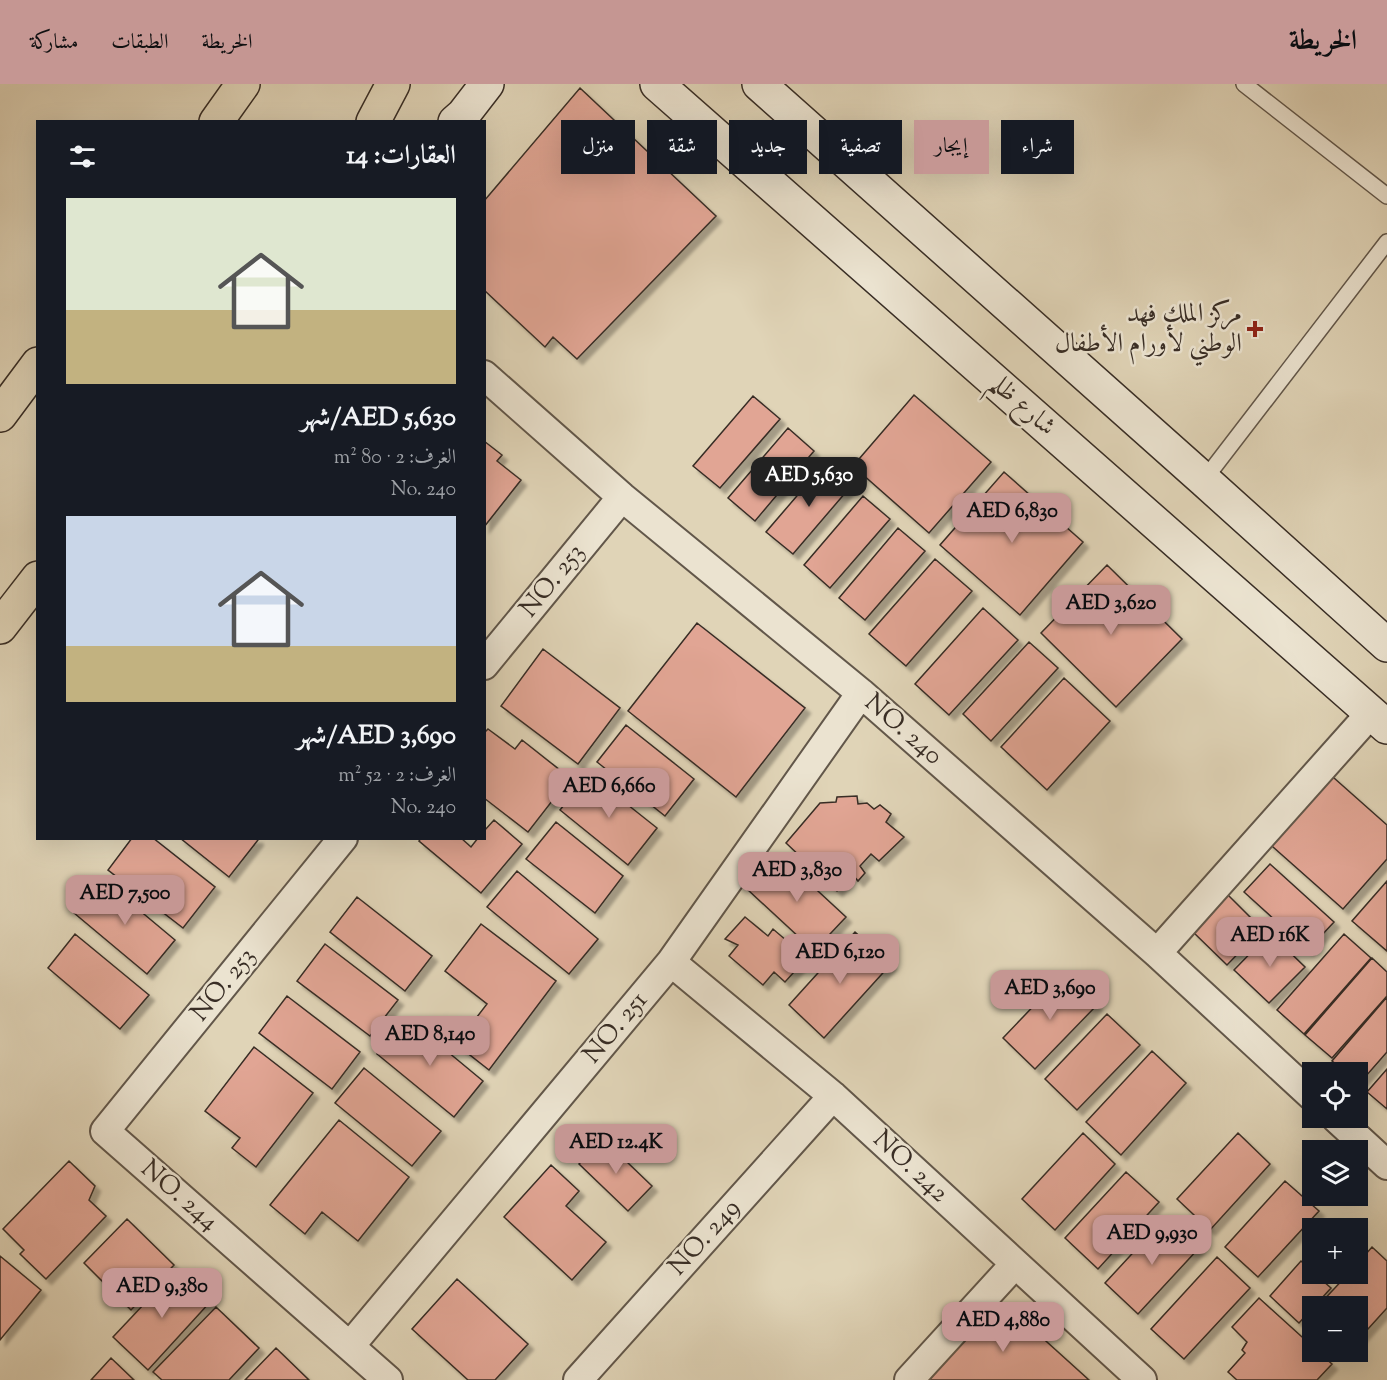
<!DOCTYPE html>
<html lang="ar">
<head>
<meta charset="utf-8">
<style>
  body { margin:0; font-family:"Sorts Mill Goudy",Amiri,serif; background:#20242c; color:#f1f3f6; direction:rtl; height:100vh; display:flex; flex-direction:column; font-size:22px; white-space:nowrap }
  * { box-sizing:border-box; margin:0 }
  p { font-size:20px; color:#9ea1a6 }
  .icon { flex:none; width:33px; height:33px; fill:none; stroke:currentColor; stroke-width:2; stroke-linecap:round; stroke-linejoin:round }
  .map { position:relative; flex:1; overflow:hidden; direction:ltr }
  .sheet { position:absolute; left:36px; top:36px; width:450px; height:720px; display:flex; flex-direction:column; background:#171b24; border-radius:0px; box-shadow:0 6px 24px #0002; direction:rtl }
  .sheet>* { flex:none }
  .hud { position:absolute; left:504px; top:36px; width:570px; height:54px; direction:rtl; display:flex; gap:12px }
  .controls { position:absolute; left:1302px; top:978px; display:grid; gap:12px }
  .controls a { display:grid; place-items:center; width:66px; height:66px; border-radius:0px; background:#171b24; box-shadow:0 6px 24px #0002; font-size:30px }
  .price { position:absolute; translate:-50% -51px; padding:0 14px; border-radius:12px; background:#c59692; color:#111; font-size:20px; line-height:39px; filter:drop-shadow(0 2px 3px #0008) }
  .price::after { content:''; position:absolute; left:50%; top:36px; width:18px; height:14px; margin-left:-9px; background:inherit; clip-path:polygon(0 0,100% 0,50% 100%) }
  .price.on { background:#222; color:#fff }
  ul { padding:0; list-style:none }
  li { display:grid; align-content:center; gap:12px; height:318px; padding:0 30px }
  li span { display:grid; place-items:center; height:186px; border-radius:0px; color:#555 }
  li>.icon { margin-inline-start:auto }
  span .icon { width:108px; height:108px; fill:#fffc; stroke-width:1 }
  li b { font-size:26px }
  h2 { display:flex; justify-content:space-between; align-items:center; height:72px; padding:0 30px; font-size:26px }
  .tag { padding:0 21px; border-radius:0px; background:#171b24; box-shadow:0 6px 24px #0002; font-size:21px; line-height:54px }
  .tag.on { background:#c59692; color:#111 }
  header { display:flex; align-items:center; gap:36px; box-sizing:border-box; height:84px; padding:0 30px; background:#c59692; color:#111 }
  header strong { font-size:28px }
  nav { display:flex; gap:33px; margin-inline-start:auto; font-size:21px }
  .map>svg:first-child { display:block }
</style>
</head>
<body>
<header>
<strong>الخريطة</strong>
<nav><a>الخريطة</a><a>الطبقات</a><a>مشاركة</a></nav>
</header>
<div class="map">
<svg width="1387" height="1296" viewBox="0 0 1387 1296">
  <defs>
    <filter id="shadow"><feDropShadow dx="5.5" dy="5.5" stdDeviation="1.5" flood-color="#0004"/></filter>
  </defs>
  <rect width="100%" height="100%" fill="#e0d4b7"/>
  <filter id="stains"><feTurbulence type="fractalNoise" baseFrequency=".00333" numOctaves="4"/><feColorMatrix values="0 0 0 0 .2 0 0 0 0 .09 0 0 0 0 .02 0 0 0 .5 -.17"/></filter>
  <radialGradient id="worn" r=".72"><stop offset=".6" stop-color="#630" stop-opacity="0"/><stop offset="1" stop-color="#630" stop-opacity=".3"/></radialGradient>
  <path fill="#e1a594" stroke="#382d25" stroke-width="1.5" filter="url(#shadow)" d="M580 4 716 132 577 275 553 253 545 263 484 206V117Z
    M914 311 991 378 929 449 853 382Z
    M753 312 780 335 720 404 693 382Z
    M788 344 814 367 755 437 728 414Z
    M484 357 502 371 497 377 521 396 484 443Z
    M826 378 852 401 793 470 766 448Z
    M1004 388 1083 458 1020 531 940 461Z
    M863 412 890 435 830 504 804 481Z
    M898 444 925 467 865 536 839 514Z
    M935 475 972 507 906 582 869 550Z
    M1107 481 1182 555 1116 623 1041 549Z
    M983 524 1018 556 949 631 915 600Z
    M697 539 805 624 736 713 628 627Z
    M1029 558 1058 584 991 657 963 630Z
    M543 565 620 624 578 680 501 622Z
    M1064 594 1110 637 1047 706 1001 663Z
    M626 641 694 695 665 732 597 678Z
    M488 645 515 665 522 656 570 694 528 748 484 714V649Z
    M1325 686 1387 741V775L1343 825 1264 755Z
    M589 690 657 744 628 781 560 726Z
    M857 712 858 720 867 719 874 725 880 721 891 730 886 738 904 753 879 777 871 770 860 782 865 789 858 797 852 790 837 807 786 759 820 719 836 718 837 713Z
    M494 736 522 760 481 809 419 757 421 754H461L471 763 478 754H484V747Z
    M556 738 623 792 595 829 526 775Z
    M132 754H153L215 803 183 844 108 786Z
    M180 754H257L258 756 229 793Z
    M779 771 846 833 814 867 748 806Z
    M1270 780 1334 838 1308 866 1244 808Z
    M517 787 598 855 569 890 487 823Z
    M102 795 175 856 147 890 74 829Z
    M1387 797V867L1352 837Z
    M1227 810 1262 845 1227 881 1192 847Z
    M357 813 432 872 405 907 330 848Z
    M745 833 768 852 773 845 794 863 791 867 803 878 785 898 774 888 763 901 729 872 738 861 725 855Z
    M481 840 556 897 489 986 456 960 487 920 445 887Z
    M855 848 891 880 824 954 789 921Z
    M1270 849 1305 883 1269 919 1234 886Z
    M75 850 149 911 120 945 48 884Z
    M1344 850 1371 874 1304 950 1277 926Z
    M325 860 398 916 370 952 297 897Z
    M1372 874 1387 888V912L1332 974 1305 951Z
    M1065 889 1097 921 1035 985 1003 954Z
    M287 912 360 968 332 1005 259 949Z
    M1387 913V968L1359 1000 1358 999V988H1346L1332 977Z
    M1107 930 1140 961 1077 1026 1045 995Z
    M407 934 483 997 454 1033 377 970Z
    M254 963 313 1009 256 1083 232 1064 240 1054 205 1027Z
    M1152 967 1186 999 1121 1071 1086 1038Z
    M364 984 441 1047 412 1082 335 1019Z
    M1387 985V1025L1367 1008Z
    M339 1036 409 1093 358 1157 322 1128 305 1150 270 1121Z
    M1083 1049 1115 1080 1055 1146 1022 1115Z
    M1238 1049 1270 1080 1210 1146 1177 1115Z
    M603 1055 652 1102 628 1127 579 1080Z
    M69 1077 95 1102 89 1116 106 1132 46 1195 20 1170 24 1166 3 1145Z
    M551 1081 579 1107 566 1122 606 1158 572 1196 504 1133Z
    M1126 1088 1159 1118 1098 1185 1065 1154Z
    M1285 1097 1319 1127 1258 1193 1225 1163Z
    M1166 1133 1199 1164 1138 1230 1105 1199Z
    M127 1135 174 1181 131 1226 84 1179Z
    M1372 1163 1387 1177V1224L1358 1256V1222H1318L1348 1190H1358V1179Z
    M0 1172 41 1206 0 1256Z
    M1217 1173 1250 1204 1184 1275 1151 1245Z
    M1301 1177 1312 1187V1190H1315L1331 1204 1299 1239 1270 1212Z
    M177 1185 211 1217 148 1286 113 1253Z
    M457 1195 528 1260 495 1296H468L412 1245Z
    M1259 1214 1312 1262V1268H1318L1332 1280 1317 1296H1237L1228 1288 1245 1269 1242 1266 1247 1258 1232 1243Z
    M992 1220 1006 1221 1089 1296H922Z
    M216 1223 259 1264 229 1296H162L153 1288Z
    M276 1264 309 1296H245Z
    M111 1274 134 1296H91Z"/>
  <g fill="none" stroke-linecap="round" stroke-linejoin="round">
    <g stroke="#62574a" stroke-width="18">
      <path id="lane" d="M1244 0 1387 112
        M1204 396 1387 158"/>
    </g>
    <g stroke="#62574a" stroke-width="32">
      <path id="street" d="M484 291 622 413 861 609 1157 869 1312 1012
        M484 581 622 413
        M343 754 105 1047 388 1296
        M1157 869 1371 629
        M671 878 833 1012 1142 1296
        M1336 1034 1387 1081
        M350 1262 671 878 861 609
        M578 1296 833 1012
        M909 1296 1015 1180"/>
    </g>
    <g stroke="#382d25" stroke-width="36">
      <path id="secondary" d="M657 0 1387 643
        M759 0 1204 396 1387 561
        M455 38 463 31 487 0"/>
    </g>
    <g stroke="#382d25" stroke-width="36">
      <path id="primary" d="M216 38 243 0
        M373 38 393 0
        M0 331 38 280
        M0 543 38 494"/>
    </g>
    <use href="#lane" stroke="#ebe3d0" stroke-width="15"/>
    <use href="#street" stroke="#ebe3d0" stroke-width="28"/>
    <use href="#secondary" stroke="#ebe3d0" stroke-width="33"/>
    <use href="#primary" stroke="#e0d4b7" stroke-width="33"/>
  </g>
  <path fill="#8f2418" stroke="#ebe3d0" stroke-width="2" d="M1252 236h6v6h6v6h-6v6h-6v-6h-6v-6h6z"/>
  <g text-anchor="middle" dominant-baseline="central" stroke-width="5" stroke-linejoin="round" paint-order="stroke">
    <g font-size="26" fill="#382d25" stroke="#ebe3d0" text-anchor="end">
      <text x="1242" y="230">مركز الملك فهد<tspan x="1242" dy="30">الوطني لأورام الأطفال</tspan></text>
    </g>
    <g font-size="26" fill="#382d25" stroke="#ebe3d0">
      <text transform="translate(1022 322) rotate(41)">شارع ظلم</text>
      <text transform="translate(553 497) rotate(-51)">NO. 253</text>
      <text transform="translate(903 646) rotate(41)">NO. 240</text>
      <text transform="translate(224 901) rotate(-51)">NO. 253</text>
      <text transform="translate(616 944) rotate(-50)">NO. 251</text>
      <text transform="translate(910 1083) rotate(43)">NO. 242</text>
      <text transform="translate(179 1112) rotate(41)">NO. 244</text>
      <text transform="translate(705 1154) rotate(-48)">NO. 249</text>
    </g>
  </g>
  <rect width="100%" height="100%" filter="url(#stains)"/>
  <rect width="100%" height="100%" fill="url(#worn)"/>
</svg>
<div class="controls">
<a><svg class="icon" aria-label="locate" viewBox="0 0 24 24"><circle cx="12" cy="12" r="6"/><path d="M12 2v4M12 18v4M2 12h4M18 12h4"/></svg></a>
<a><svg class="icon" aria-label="layers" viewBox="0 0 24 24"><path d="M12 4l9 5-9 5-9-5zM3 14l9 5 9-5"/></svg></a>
<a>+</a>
<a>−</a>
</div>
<b class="price on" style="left:809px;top:424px">AED 5,630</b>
<b class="price" style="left:1012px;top:460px">AED 6,830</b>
<b class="price" style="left:1111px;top:552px">AED 3,620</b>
<b class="price" style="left:609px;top:735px">AED 6,660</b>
<b class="price" style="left:797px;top:819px">AED 3,830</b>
<b class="price" style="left:125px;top:842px">AED 7,500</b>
<b class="price" style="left:1270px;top:884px">AED 16K</b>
<b class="price" style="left:840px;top:901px">AED 6,120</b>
<b class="price" style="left:1050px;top:937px">AED 3,690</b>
<b class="price" style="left:430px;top:983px">AED 8,140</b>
<b class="price" style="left:616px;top:1091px">AED 12.4K</b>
<b class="price" style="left:1152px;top:1182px">AED 9,930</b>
<b class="price" style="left:162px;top:1235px">AED 9,380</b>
<b class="price" style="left:1003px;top:1269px">AED 4,880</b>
<div class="hud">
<a class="tag">شراء</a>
<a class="tag on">إيجار</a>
<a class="tag">تصفية</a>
<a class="tag">جديد</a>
<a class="tag">شقة</a>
<a class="tag">منزل</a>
</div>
<section class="sheet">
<h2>العقارات: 14<svg class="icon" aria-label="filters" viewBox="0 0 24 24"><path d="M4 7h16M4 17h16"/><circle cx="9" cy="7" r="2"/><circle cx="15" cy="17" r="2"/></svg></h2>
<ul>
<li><span style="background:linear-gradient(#dfe7d0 60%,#c2b280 0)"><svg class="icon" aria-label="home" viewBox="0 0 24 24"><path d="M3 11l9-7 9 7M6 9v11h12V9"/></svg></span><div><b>AED 5,630/شهر</b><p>الغرف: 2 · 80 m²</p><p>No. 240</p></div></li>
<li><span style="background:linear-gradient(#c9d6e8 70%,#c2b280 0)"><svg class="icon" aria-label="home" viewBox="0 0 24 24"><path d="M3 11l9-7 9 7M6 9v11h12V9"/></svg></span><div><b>AED 3,690/شهر</b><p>الغرف: 2 · 52 m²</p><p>No. 240</p></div></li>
</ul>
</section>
</div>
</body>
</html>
